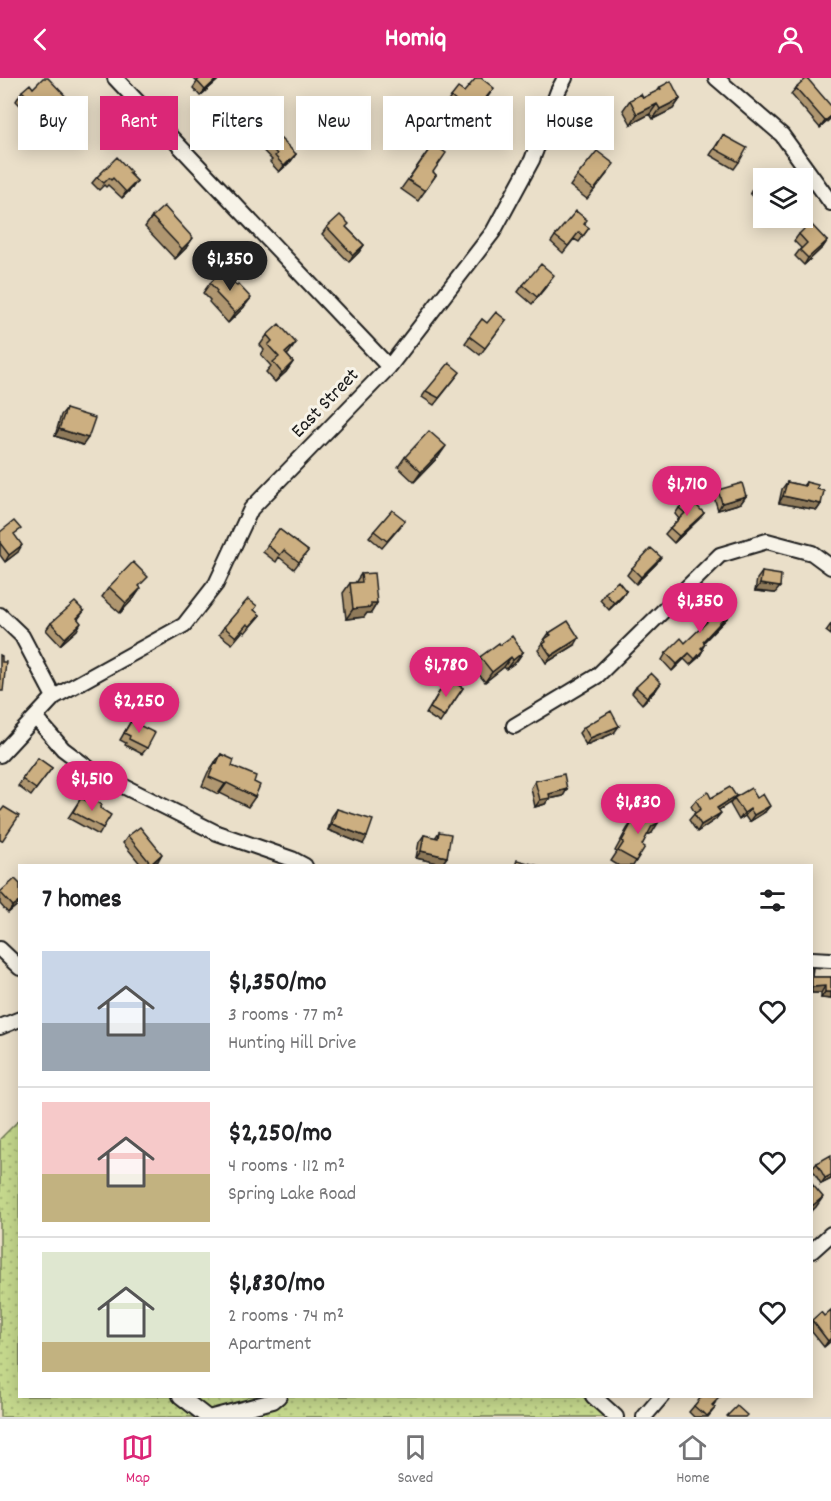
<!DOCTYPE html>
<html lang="en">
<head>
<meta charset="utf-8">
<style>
  body { margin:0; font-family:Dekko,sans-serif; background:#f2f2f2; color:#202124; height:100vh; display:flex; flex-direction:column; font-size:22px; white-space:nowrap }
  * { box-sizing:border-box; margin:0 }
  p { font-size:20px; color:#757577 }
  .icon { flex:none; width:33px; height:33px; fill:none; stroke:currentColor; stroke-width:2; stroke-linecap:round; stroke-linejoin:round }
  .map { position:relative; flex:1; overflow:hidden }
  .side { position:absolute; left:18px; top:786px; width:795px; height:534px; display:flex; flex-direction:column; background:#fff; border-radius:0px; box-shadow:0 3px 15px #0003 }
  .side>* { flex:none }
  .guide { position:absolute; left:18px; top:18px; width:795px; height:54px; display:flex; gap:12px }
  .buttons { position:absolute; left:753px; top:90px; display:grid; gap:12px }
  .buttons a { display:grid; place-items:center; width:60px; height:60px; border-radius:0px; background:#fff; box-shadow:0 3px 15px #0003; font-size:30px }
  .price { position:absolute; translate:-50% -51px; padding:0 14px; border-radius:21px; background:#db2777; color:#fff; font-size:20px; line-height:39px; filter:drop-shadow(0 2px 3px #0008) }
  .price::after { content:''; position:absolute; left:50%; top:36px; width:18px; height:14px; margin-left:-9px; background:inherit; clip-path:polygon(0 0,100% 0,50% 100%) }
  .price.current { background:#222; color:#fff }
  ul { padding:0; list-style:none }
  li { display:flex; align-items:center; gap:18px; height:150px; padding:0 24px }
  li+li { border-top:2px solid #e0e0e0 }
  li span { display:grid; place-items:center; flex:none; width:168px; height:120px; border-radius:0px; color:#555 }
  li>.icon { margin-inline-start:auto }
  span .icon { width:72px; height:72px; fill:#fffc; stroke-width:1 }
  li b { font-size:26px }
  h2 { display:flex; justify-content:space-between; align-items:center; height:72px; padding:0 24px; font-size:26px }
  .chip { padding:0 21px; border-radius:0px; background:#fff; box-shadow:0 3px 15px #0003; font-size:21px; line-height:54px }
  .chip.current { background:#db2777; color:#fff }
  header { display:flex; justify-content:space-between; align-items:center; height:78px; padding:0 24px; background:#db2777; color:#fff; font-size:27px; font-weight:800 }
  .tab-bar { display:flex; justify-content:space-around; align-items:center; height:84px; border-top:2px solid #e0e0e0; background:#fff; font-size:16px; color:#757577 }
  .tab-bar a { display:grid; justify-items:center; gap:3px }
  .tab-bar .current { color:#db2777 }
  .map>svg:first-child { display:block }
</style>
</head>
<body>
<header><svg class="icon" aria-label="back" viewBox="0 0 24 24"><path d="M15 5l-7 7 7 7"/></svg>Homiq<svg class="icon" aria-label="person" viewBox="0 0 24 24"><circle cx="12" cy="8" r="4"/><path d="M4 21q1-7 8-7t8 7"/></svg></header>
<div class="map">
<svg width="831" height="1339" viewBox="0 0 831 1339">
  <defs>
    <pattern id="park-dots" width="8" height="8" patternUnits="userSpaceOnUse" patternTransform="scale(1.5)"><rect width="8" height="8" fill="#c5d88d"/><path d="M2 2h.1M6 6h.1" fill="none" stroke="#a9b979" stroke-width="1.8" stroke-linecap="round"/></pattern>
  </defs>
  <rect width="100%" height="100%" fill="#eadfc9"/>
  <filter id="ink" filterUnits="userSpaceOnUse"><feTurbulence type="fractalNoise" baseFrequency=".0167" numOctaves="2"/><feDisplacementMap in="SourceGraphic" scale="12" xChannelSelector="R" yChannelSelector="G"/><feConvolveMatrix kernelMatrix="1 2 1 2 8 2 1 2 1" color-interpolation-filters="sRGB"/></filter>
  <g filter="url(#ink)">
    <path fill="url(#park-dots)" stroke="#707a54" stroke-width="1.5" d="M19 1042 20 1318H582L606 1339H0V1061Z"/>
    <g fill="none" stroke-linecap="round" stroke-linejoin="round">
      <g stroke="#1c1c1c" stroke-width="18">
        <path id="minor" d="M115 0 389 289
          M716 0 782 57 831 125
          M0 537 22 558 54 619
          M36 640 63 671 91 692 217 755 292 781 305 788
          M514 648 597 598 720 477 767 463 812 475 831 489
          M0 677 54 619 184 547 216 506 251 431 389 289 493 154 532 82 558 13 565 0
          M0 871 20 890
          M812 881 831 882
          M0 949 20 941
          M812 1173 831 1156
          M180 1318 207 1339
          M593 1318 616 1339
          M212 1339 273 1323 279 1318
          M644 1339 662 1318"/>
      </g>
      <use href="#minor" stroke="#f7f3e8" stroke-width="14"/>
    </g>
    <path fill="#af966f" stroke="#1c1c1c" stroke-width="1.5" d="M193 0H219L217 3 200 18 193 10 197 4Z
      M660 9 680 21 673 31 653 41 650 36 631 46 623 32 630 22 643 20 658 13Z
      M796 10 831 40 820 50 791 16Z
      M22 13 73 26 66 36 51 50 39 37 34 42 16 23Z
      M464 14 487 20 472 38 469 35 460 46 448 36 450 34 444 29 451 19Z
      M723 57 739 84 734 91 710 77Z
      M262 60 296 76 291 83 279 94 270 84 272 82 257 66Z
      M433 66V94L436 97 418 123 401 111Z
      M130 96 137 103 132 110 122 120 108 107 106 109 104 107 99 112 92 105 97 99Z
      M607 96 587 121 570 108 577 98Z
      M764 100V129L750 115 754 108Z
      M152 139 186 170 175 181 145 149Z
      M584 146 589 150 579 164 574 161 563 175 551 164 555 158Z
      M327 149H346L364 167 359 174 349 184 322 156Z
      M799 156 827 163 823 169 804 187 795 178 801 170 794 163Z
      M550 204 532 226 518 214 523 207Z
      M210 205 237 208 244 229 228 245 209 224 210 222 203 215Z
      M482 241 487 245 506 242 480 277 465 265Z
      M267 257 289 275 287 277 293 284 286 294 275 304 266 294 271 288 261 277 264 272 260 267Z
      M460 294 434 327 422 319 426 313Z
      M66 331 83 367 55 358 61 337Z
      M439 378 414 404 398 389 405 379Z
      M787 404 803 408 806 404 821 426 817 432 779 425 782 411Z
      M718 412 746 418 741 425 718 432 714 419Z
      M679 430 704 435 699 441 674 465 665 456 670 450 679 441 675 436Z
      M400 449 382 470 369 459 374 453Z
      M279 451 308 473 294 491 279 479 276 484 263 474Z
      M0 454 15 458 18 474 5 484 0 477Z
      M656 486 636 506 627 497 632 490Z
      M762 494 775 515 755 513 757 501Z
      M361 496 377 525 371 535H367L364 539 346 541 343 515 350 505H355Z
      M109 509 140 510 134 520 120 535 102 519Z
      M626 513 622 519 609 532 600 522 605 515Z
      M254 532 260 537 245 555 243 553 232 566 219 556 224 549Z
      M732 532 728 539 704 564 705 566 702 571 703 572 699 579 690 587 684 581 672 593 662 582 666 575 685 565 702 549 698 546 703 539Z
      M84 533 78 541 77 552 60 567 46 552 51 545Z
      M831 546V557L826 553Z
      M549 555 575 567 546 585 538 572 541 569 540 568Z
      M523 574 516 584 506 591 504 589 485 604 473 589 480 579Z
      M450 602 463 610 440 645 426 636 441 611 444 612Z
      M636 609 656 612 642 626 632 615Z
      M131 643 147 670 142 676 125 667 126 665 120 662Z
      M584 649 614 655 586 667 579 655Z
      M221 676 232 688 254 704 255 719 248 729 220 715 218 716 202 708 208 694Z
      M38 680 52 690 31 718 18 708Z
      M535 703 567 711 563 718 549 721 545 726 535 729 531 710Z
      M736 718 731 724 719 732 716 741 697 754 689 742 695 735 691 728 696 722Z
      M81 720 103 750 99 757 68 740Z
      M734 720 765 734 749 744 745 738 739 742 730 726Z
      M337 731 363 766 328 752 332 738Z
      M634 741 652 755 647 757 642 767 636 783 633 788H619L611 783 617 774 615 773 627 751Z
      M439 754 447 779 442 786 416 780 419 764 424 757 435 760Z
      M128 758 158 783 152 788H142L123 765Z
      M0 814 20 825 8 835 0 826Z
      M812 890V899H831V921L821 920V915H812Z
      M817 1085 831 1101 821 1106 812 1091Z
      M824 1238 831 1263 824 1269 812 1254V1242Z
      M715 1325 713 1328 715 1330 708 1339H694L689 1334 694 1328Z"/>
    <path fill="#8f7a5a" stroke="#1c1c1c" stroke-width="1.5" d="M218 0H219L217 3 200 18 205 12Z
      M494 10 487 20 472 38 479 28Z
      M680 21 673 31 653 41 660 31Z
      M73 26 66 36 51 50 58 40Z
      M657 26 650 36 631 46 637 36Z
      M831 38V40L820 50 825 43Z
      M296 76 291 83 279 94 284 88Z
      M137 103 132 110 122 120 126 114Z
      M193 160 186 170 175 181 182 171Z
      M827 163 823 169 804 187 808 180Z
      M364 167 359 174 349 184 353 177Z
      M251 220 244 229 228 245 235 235Z
      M296 265 289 275 278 285 285 275Z
      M293 284 286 294 275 304 282 295Z
      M59 351 88 360 83 367 55 358Z
      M446 368 439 378 414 404 421 394Z
      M746 418 741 425 718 432 722 425Z
      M783 418 821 426 817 432 779 425Z
      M704 435 699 441 674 465 679 458Z
      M22 467 18 474 5 484 9 477Z
      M661 479 656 486 636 506 641 499Z
      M760 506 780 509 775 515 755 513Z
      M141 510 134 520 120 535 126 525Z
      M626 513 622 519 609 532 614 525Z
      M371 525H377L371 535H367L364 539 346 541 353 531Z
      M732 532 728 539 698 569 703 563Z
      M81 545 77 552 60 567 65 560Z
      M579 560 575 567 546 585 551 578Z
      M703 572 699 579 690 587 695 581Z
      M523 574 516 584 506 591 513 582Z
      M689 575 684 581 672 593 677 586Z
      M511 579 504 589 485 604 492 594Z
      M661 605 656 612 642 626 647 619Z
      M619 648 614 655 586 667 590 660Z
      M227 705 220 715 218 716 225 706Z
      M567 711 563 718 549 721 545 726 535 729 540 722 549 716Z
      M736 718 731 724 713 736 717 730Z
      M770 728 765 734 749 744 754 737Z
      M750 731 745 738 739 742 744 735Z
      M721 735 716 741 697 754 701 747Z
      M658 745 652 755 645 758 652 748Z
      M332 746 367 759 363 766 328 752Z
      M421 773 447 779 442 786 416 780Z
      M162 776 158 783 152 788H150Z
      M20 823V825L8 835 13 828Z
      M825 908 821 915H812V909Z
      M825 914H831V921L821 920Z
      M831 1097V1101L821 1106 825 1100Z
      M823 1119 816 1129 812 1133V1128Z
      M831 1260V1263L824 1269 828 1263Z"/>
    <path fill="#ccaf81" stroke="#1c1c1c" stroke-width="1.5" d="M43 0H48L73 26 58 40 46 27 41 32 22 13 30 6 33 10Z
      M201 0H218L205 12 197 3Z
      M476 0H481L494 10 479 28 476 25 467 36 455 26 457 24 451 19 458 10 464 14Z
      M807 0 831 28V38L825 43 796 10Z
      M671 3 680 21 660 31 657 26 637 36 630 22 641 16 643 20 661 11 660 9Z
      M269 52 274 58 276 56 296 76 284 88 275 78 277 76 262 60Z
      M723 57 747 70 739 84 715 71Z
      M433 66 446 75 433 94 436 97 425 113 408 102Z
      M597 73 614 86 594 112 577 98Z
      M117 79 131 94 129 95 137 103 126 114 113 100 111 102 109 100 104 105 97 99Z
      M766 97 769 100H764V117L754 108Z
      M164 128 193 160 182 171 152 139Z
      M576 133 587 142 584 146 589 150 583 158 579 154 568 168 555 158Z
      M340 137 349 146 346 149 364 167 353 177 327 149Z
      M810 145 827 163 808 180 800 172 807 165 799 156Z
      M541 186 554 197 537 219 523 207Z
      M222 193 237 208 238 206 251 220 235 235 216 215 217 213 210 205Z
      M496 234 506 242 485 270 469 258 482 241 487 245Z
      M279 246 296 265 285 275 293 284 282 295 273 284 279 279 268 267 272 263 267 257Z
      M449 285 460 294 439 320 426 313Z
      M66 331 95 340 88 360 59 351Z
      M429 353 446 368 421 394 405 379Z
      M787 404 805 408 806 404 818 407 817 411 824 413 821 426 783 418Z
      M742 405 746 418 722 425 718 412Z
      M689 420 704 435 679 458 670 450 685 435 679 430Z
      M392 432 405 442 387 463 374 453Z
      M14 443 21 451 14 456 22 467 9 477 0 465V454Z
      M279 451 308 473 299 484 284 472 280 477 267 467Z
      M651 470 661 479 641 499 632 490Z
      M133 484 148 499 139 508 141 510 126 525 109 509Z
      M762 494 781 497 780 509 760 506Z
      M374 495 377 525H371V529L353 531 350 505 362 504 361 496Z
      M618 503 626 513 614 525 605 515Z
      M248 521 257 528 254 532 260 537 250 548 247 546 236 559 224 549Z
      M721 521 732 532 703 563 705 566 701 570 703 572 695 581 689 575 677 586 666 575 681 560 685 565 707 544 703 539Z
      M75 524 84 533 77 540 81 545 65 560 51 545Z
      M568 543 579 560 551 578 543 566 546 564 545 561 551 557 549 555Z
      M512 558 523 574 513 582 511 579 492 594 480 579 499 565 500 567Z
      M0 577 2 578V584H6L3 613H0Z
      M651 595 661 605 647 619 636 609Z
      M450 602 463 610 444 638 430 630 441 611 444 613Z
      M611 633 619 648 590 660 584 649Z
      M131 643 155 655 147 670 129 661 130 658 124 655Z
      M221 676 234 682 232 688 256 698 254 704 260 707 255 719 227 705 225 706 209 699 215 684 217 685Z
      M38 680 52 690 36 711 22 701Z
      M564 696 567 711 549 716 550 720 540 722 535 703Z
      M730 709 736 718 717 730 721 735 701 747 694 736 701 731 696 722 708 714 711 720Z
      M751 710 757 720 763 716 770 728 754 737 750 731 744 735 734 720Z
      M90 719 102 727 100 730 111 737 103 750 73 734 81 720 87 723Z
      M4 729 19 738 2 763 0 762V734Z
      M337 731 373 742 367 759 332 746Z
      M651 731 658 745 652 748 642 767 645 769 636 783 618 773 624 764 622 763 634 741Z
      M140 749 162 776 151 786 128 758Z
      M439 754 451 756 447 779 421 773 424 757 438 760Z
      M517 782 539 788H515Z
      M15 801 20 806V823L13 828 0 814Z
      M812 890H813L812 899H831V914H825V908L812 909Z
      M831 1077V1097L825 1100 817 1085Z
      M812 1106 823 1119 812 1128Z
      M831 1232V1260L828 1263 812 1242 821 1234 824 1238Z
      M702 1318 720 1319 712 1327 715 1330 707 1338 703 1334 702 1335 694 1328Z
      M737 1328 747 1337 745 1339H728L727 1338Z"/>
  </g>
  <g text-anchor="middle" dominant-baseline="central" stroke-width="6" stroke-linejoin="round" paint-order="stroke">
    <g font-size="20" fill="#1c1c1c" stroke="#f7f3e8">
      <text transform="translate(326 326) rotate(-46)">East Street</text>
    </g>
  </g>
</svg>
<div class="buttons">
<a><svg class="icon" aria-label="layers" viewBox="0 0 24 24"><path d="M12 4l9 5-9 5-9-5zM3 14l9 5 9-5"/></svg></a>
</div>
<b class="price current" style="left:230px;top:214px">$1,350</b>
<b class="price" style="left:687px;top:439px">$1,710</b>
<b class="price" style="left:700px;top:556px">$1,350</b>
<b class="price" style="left:446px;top:620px">$1,780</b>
<b class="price" style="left:139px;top:656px">$2,250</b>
<b class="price" style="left:92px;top:734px">$1,510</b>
<b class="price" style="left:638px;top:757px">$1,830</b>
<div class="guide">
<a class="chip">Buy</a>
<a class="chip current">Rent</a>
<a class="chip">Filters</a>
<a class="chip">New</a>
<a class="chip">Apartment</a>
<a class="chip">House</a>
</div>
<section class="side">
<h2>7 homes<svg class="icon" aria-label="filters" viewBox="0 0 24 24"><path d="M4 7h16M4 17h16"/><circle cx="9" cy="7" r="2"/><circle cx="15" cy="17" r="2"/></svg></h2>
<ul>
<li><span style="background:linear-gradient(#c9d6e8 60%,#9aa5b1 0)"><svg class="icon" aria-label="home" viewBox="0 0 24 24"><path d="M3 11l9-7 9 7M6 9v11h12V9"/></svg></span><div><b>$1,350/mo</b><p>3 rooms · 77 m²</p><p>Hunting Hill Drive</p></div><svg class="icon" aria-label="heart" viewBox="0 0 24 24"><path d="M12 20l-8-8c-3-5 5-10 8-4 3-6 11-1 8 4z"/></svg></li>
<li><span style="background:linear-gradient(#f6c9c9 60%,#c2b280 0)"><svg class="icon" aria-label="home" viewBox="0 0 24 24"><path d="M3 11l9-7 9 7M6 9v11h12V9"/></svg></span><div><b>$2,250/mo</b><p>4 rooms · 112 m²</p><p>Spring Lake Road</p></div><svg class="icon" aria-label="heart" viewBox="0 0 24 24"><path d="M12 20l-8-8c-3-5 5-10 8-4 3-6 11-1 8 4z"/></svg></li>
<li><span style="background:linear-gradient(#dfe7d0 75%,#c2b280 0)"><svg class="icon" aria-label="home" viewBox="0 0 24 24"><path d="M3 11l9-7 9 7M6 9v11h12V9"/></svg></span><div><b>$1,830/mo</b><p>2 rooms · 74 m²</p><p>Apartment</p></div><svg class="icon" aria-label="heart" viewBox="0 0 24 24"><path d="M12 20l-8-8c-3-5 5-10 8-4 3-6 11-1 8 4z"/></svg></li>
</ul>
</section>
</div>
<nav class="tab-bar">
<a class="current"><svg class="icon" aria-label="map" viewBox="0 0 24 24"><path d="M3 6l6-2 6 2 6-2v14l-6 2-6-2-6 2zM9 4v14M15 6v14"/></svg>Map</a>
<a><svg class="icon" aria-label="saved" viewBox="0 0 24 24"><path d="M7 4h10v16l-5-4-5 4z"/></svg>Saved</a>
<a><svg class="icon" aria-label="home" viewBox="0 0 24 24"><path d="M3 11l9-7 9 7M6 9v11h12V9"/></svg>Home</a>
</nav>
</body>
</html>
